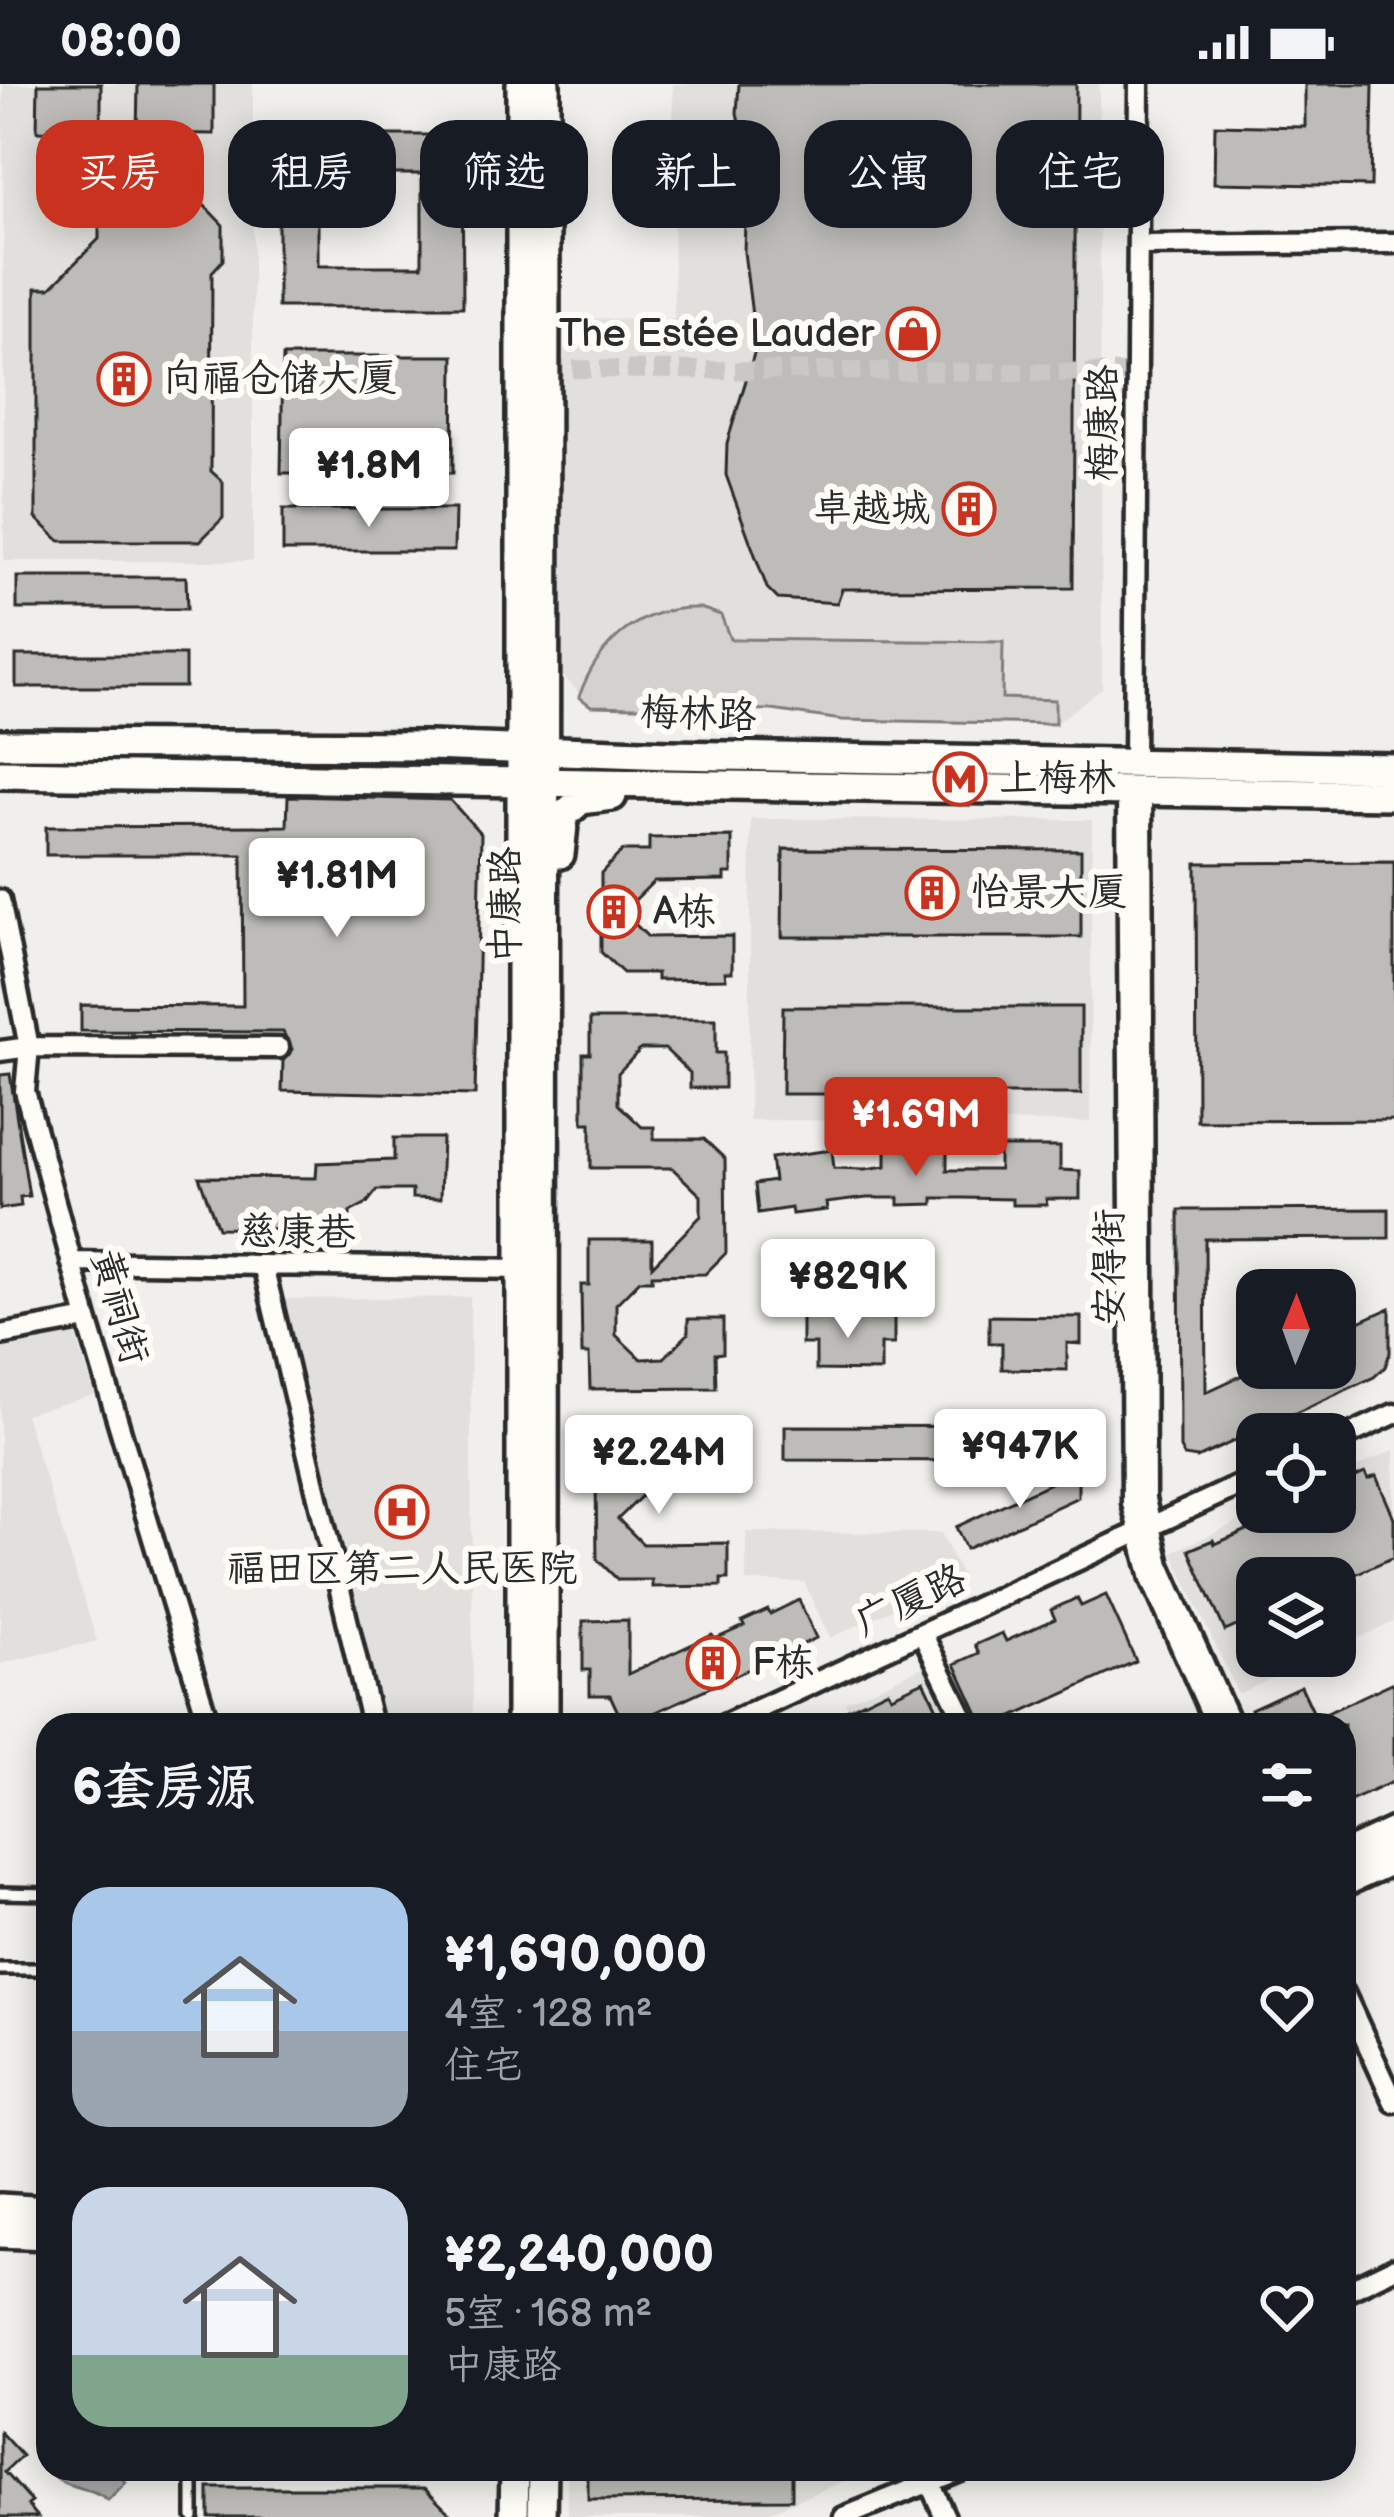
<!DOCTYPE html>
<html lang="zh">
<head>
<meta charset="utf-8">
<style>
  body { margin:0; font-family:"Balsamiq Sans","LXGW WenKai TC",sans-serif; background:#242831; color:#f1f3f6; height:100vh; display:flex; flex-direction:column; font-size:45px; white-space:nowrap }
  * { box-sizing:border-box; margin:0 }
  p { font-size:39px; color:#9ea1a6 }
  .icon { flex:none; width:66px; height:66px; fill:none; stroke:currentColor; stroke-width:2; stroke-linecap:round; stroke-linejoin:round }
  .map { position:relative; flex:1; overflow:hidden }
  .panel { position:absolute; left:36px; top:1629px; width:1320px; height:768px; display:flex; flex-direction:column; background:#171b24; border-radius:36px; box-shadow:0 6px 30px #0003 }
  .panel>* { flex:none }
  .guide { position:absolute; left:36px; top:36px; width:1323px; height:108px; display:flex; gap:24px }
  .needle { width:78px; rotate:1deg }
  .tools { position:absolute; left:1236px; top:1185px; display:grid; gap:24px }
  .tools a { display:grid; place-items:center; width:120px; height:120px; border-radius:24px; background:#171b24; box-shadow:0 6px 30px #0003; font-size:60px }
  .price { position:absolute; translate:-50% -102px; padding:0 27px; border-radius:12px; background:#fff; color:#222; font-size:39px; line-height:78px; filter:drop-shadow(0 3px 6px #0008) }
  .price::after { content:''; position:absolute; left:50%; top:72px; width:36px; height:27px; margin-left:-18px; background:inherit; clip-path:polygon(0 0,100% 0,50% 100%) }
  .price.selected { background:#c8321e; color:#fff }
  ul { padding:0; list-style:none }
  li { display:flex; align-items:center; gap:36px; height:300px; padding:0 36px }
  li span { display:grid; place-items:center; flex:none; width:336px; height:240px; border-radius:36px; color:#555 }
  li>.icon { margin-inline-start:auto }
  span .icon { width:144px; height:144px; fill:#fffc; stroke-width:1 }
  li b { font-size:51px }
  h2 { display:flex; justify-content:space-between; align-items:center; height:144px; padding:0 36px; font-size:51px }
  .chip { padding:0 42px; border-radius:36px; background:#171b24; box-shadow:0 6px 30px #0003; font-size:42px; line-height:108px }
  .chip.selected { background:#c8321e; color:#fff }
  .status { display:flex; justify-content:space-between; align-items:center; height:84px; padding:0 60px; background:#171b24; direction:ltr }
  .status svg { height:33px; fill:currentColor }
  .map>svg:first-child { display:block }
</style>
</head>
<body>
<div class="status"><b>08:00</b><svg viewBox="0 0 49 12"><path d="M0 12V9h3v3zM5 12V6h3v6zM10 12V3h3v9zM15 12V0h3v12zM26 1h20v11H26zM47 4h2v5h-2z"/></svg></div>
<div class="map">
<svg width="1394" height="2433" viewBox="0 0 1394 2433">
  <rect width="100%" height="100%" fill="#f0efeb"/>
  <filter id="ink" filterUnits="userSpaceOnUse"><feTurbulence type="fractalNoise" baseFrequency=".00833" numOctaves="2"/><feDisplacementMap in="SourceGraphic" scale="24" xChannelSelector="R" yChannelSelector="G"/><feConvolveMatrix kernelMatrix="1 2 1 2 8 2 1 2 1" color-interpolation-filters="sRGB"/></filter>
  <g filter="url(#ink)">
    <path fill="#e1e0dc" d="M3 0H253V477H4Z
      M673 0H1099L1102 604 1055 640 842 636 772 626 591 622 563 592 558 580 552 234 674 235Z
      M751 735 1092 736 1090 1038 749 1036Z
      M470 1213 473 1641H386L281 1215Z
      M76 1251 95 1311 25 1330 97 1557 0 1580V1261Z
      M1394 1366V1538L1335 1565V1494H1257V1572H1320L1238 1610 1172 1468 1260 1428H1335V1393Z
      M746 1448 941 1449 962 1493 830 1554 804 1498H746Z
      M925 1582 952 1641H856L845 1618Z
      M567 2385H874L756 2433H568Z"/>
    <path fill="#d3d2cf" stroke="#7f7e7d" stroke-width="3" d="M700 524 721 531 730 555 1003 558 1002 614 1055 616V640L842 636 772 626 591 622 579 613C598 558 640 522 700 524Z"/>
    <path fill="#aaa9a7" stroke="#777775" stroke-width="3" d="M48 2362V2385H112L126 2399 108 2417C88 2400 63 2409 48 2385Z"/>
    <path fill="#bdbcb8" stroke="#2b2b2b" stroke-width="3" fill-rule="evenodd" d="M38 0H101V48L37 47Z
      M138 0H214V50L137 49Z
      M739 0H1076L1073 504 842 505 837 519 778 515 767 504 726 391 727 359 756 263 744 168 747 73 737 29Z
      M1305 0H1373L1371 102 1214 99 1215 41 1305 43Z
      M317 51H462L463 223H278V89ZM335 90H422V182H318V115H335Z
      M200 117 223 141V176L212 188 211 387 223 398V434L200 457H60L36 434V204H50L99 155V129L110 118Z
      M283 272H454L453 389H281Z
      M283 425H455L454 467H283Z
      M17 493H186L187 525H17Z
      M16 571H185V603H16Z
      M288 712 450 716 481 750 475 1011 282 1007 283 977 292 965 283 948 81 947V921L243 922 242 771H46V743L287 742Z
      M732 753V789H725V796L654 797 623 828 648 853 732 852V888H725L726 895 657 896V889H623L601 868V789L622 767H649V754Z
      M783 765 1081 766V853H782Z
      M1394 778V1036L1197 1037 1196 779Z
      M783 923H1081V1010H782Z
      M590 935H716V969H724V1004H690V989L665 965H641L618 989V1020L642 1043H654V1055H704L725 1075 726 1169 705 1190 652 1191V1196H640L616 1220V1251L641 1275 664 1274 688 1250V1235H723V1269L715 1270 716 1304 590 1305 589 1270H582L581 1201H589V1156H652V1182L701 1132V1112L672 1084H591V1039H583V970H590Z
      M10 990 29 1112 20 1113 21 1122 0 1125V991Z
      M394 1054H442L440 1115 412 1114V1106H377L367 1119 350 1128V1146L218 1144 199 1093 316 1094 317 1079 394 1076Z
      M886 1062H947V1086H999V1063H1060V1086L1080 1087V1115H1046L1047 1121H1012V1115L962 1114H933V1120L899 1121V1114H867L826 1119 827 1126 792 1130 791 1124 758 1129 755 1100 774 1097 771 1074 832 1066 834 1084 865 1085 886 1082Z
      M1389 1125V1154L1205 1155 1206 1308 1258 1284H1335V1249L1390 1224V1269L1385 1283 1374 1293 1197 1374 1184 1372 1180 1364 1179 1126Z
      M989 1232 1081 1233V1260L1067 1259V1286L1002 1285V1259H989Z
      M802 1233H894V1260H881V1287L816 1286V1260H802Z
      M785 1342 1079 1343V1368H975V1377L785 1376Z
      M727 1360V1396H721V1403L650 1404 618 1435 643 1460 728 1459V1495H721V1502L652 1503V1496H618L597 1475 596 1396 617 1374H645V1361Z
      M1078 1386V1413L966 1465 956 1443Z
      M1365 1389 1368 1395 1376 1392 1394 1434V1473L1335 1499V1494H1257V1533L1225 1547 1189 1466 1213 1456 1215 1460 1289 1428H1335V1408L1349 1402 1347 1397Z
      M1106 1511 1136 1577 995 1641H983L955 1580 979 1569 975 1561 1002 1549 1006 1557 1055 1535 1051 1526 1077 1514 1081 1522Z
      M799 1516 816 1554 628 1641H624L610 1611H590V1586H583V1537L628 1536V1590L712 1551 715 1555 744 1542 742 1538 768 1526 770 1530Z
      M924 1597 945 1641H815L888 1606 891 1612Z
      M1394 1598V1697L1344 1720V1641H1258L1251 1625 1301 1602 1316 1634Z
      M0 2348 22 2372 5 2388 32 2418 28 2421 38 2433H0Z
      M588 2385H792V2415L588 2416Z
      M209 2404H425L454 2433H209Z"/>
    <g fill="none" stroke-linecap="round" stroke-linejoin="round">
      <path stroke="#c9c8c5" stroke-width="18" stroke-dasharray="18 9" stroke-linecap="butt" d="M546 285 1136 289"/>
      <g stroke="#2b2b2b" stroke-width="18">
        <path id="service" d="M0 1809 48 1810
          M0 1885H48
          M193 2433V2385"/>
      </g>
      <g stroke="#2b2b2b" stroke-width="27">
        <path id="minor" d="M1139 161 1394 159
          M1134 679 1139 0
          M1127 708 1132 1419 1151 1495 1216 1641
          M1142 708 1145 1415 1160 1481 1231 1641
          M0 816 29 963 25 1007 87 1235 209 1641
          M0 967 29 963 279 964
          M71 1178 522 1185
          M263 1181 372 1641
          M0 1251 87 1235
          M1335 1357 1394 1330
          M922 1549 967 1641
          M724 1641 1257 1393
          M1344 1909 1394 2018
          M1344 2208 1394 2184
          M930 2400 945 2433
          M844 2433 962 2385"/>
      </g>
      <g stroke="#2b2b2b" stroke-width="36">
        <path id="secondary" d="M0 660 430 662 670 671 1394 684
          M0 690 1394 711
          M560 770 564 731 581 716 612 712
          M521 1641V0
          M544 1641 545 0
          M1344 1771 1394 1748
          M1344 1798 1394 1775
          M0 2124 48 2127
          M0 2149 48 2151
          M514 2433 515 2385
          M542 2433 543 2385"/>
      </g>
      <use href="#service" stroke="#fdfcf7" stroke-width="9"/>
      <use href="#minor" stroke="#fdfcf7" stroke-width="18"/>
      <use href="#secondary" stroke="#fdfcf7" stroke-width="27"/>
    </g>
  </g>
  <defs>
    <g id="shop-ring" transform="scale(2.7)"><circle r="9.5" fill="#fdfcf7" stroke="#c8321e" stroke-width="1.5"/><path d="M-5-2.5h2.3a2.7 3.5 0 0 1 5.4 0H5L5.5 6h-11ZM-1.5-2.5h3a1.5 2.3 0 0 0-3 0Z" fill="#c8321e"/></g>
    <g id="building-ring" transform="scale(2.7)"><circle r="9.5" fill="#fdfcf7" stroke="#c8321e" stroke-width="1.5"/><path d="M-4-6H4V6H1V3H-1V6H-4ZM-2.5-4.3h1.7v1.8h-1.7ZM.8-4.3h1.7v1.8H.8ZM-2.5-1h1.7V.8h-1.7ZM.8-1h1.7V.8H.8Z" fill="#c8321e"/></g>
    <g id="metro-ring" transform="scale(2.7)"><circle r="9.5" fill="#fdfcf7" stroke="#c8321e" stroke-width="1.5"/><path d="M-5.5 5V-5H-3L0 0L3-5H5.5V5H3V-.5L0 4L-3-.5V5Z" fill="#c8321e"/></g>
    <g id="hospital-ring" transform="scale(2.7)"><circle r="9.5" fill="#fdfcf7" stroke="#c8321e" stroke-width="1.5"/><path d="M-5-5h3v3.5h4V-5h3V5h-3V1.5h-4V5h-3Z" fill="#c8321e"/></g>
  </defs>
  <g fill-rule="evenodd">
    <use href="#shop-ring" x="913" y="250"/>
    <use href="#building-ring" x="124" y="295"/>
    <use href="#building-ring" x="969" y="425"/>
    <use href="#metro-ring" x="960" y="695"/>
    <use href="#building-ring" x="932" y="809"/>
    <use href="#building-ring" x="614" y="828"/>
    <use href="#hospital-ring" x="402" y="1428"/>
    <use href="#building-ring" x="713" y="1579"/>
  </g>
  <g text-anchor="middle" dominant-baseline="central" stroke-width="12" stroke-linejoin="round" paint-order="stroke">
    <g font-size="39" fill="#2b2b2b" stroke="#fdfcf7" text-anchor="start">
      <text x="874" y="250" text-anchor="end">The Estée Lauder</text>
      <text x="163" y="295">向福仓储大厦</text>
      <text x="930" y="425" text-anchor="end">卓越城</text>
      <text x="999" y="695">上梅林</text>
      <text x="971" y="809">怡景大厦</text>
      <text x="653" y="828">A栋</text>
      <text x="402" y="1485" text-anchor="middle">福田区第二人民医院</text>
      <text x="752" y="1579">F栋</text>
    </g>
    <g font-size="39" fill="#2b2b2b" stroke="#fdfcf7">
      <text transform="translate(1103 339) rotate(-90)">梅康路</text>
      <text transform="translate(698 631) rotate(2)">梅林路</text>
      <text transform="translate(506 821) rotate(-90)">中康路</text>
      <text transform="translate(297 1149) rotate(1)">慈康巷</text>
      <text transform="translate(1110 1183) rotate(-90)">安得街</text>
      <text transform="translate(119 1223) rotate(74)">黄祠街</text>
      <text transform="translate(911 1517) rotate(-25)">广厦路</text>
    </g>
  </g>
</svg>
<div class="tools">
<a><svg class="needle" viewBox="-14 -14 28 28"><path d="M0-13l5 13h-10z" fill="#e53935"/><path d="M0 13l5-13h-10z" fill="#9ea1a6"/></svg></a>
<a><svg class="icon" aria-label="locate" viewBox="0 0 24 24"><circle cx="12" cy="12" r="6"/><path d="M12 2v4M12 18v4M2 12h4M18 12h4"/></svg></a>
<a><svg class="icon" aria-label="layers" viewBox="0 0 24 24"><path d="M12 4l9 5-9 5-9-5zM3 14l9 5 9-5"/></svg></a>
</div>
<b class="price" style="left:369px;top:446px">¥1.8M</b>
<b class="price" style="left:337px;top:856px">¥1.81M</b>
<b class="price selected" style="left:916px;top:1095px">¥1.69M</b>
<b class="price" style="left:848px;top:1257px">¥829K</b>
<b class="price" style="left:1020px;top:1427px">¥947K</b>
<b class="price" style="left:659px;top:1433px">¥2.24M</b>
<div class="guide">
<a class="chip selected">买房</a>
<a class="chip">租房</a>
<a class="chip">筛选</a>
<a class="chip">新上</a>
<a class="chip">公寓</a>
<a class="chip">住宅</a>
</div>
<section class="panel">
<h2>6套房源<svg class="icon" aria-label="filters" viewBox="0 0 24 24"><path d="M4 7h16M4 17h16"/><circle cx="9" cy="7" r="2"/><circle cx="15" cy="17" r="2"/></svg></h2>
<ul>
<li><span style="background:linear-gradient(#a9c7e8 60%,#9aa5b1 0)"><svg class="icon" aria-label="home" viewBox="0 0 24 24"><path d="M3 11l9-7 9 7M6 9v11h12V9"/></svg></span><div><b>¥1,690,000</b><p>4室 · 128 m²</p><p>住宅</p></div><svg class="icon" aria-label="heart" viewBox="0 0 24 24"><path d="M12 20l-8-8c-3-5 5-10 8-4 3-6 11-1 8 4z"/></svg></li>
<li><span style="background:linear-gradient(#c9d6e8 70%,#7fa58c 0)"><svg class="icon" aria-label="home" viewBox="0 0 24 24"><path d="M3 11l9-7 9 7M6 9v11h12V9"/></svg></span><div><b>¥2,240,000</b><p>5室 · 168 m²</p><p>中康路</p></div><svg class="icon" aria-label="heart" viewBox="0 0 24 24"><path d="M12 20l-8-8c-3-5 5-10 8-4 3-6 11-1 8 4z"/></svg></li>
</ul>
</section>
</div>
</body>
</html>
